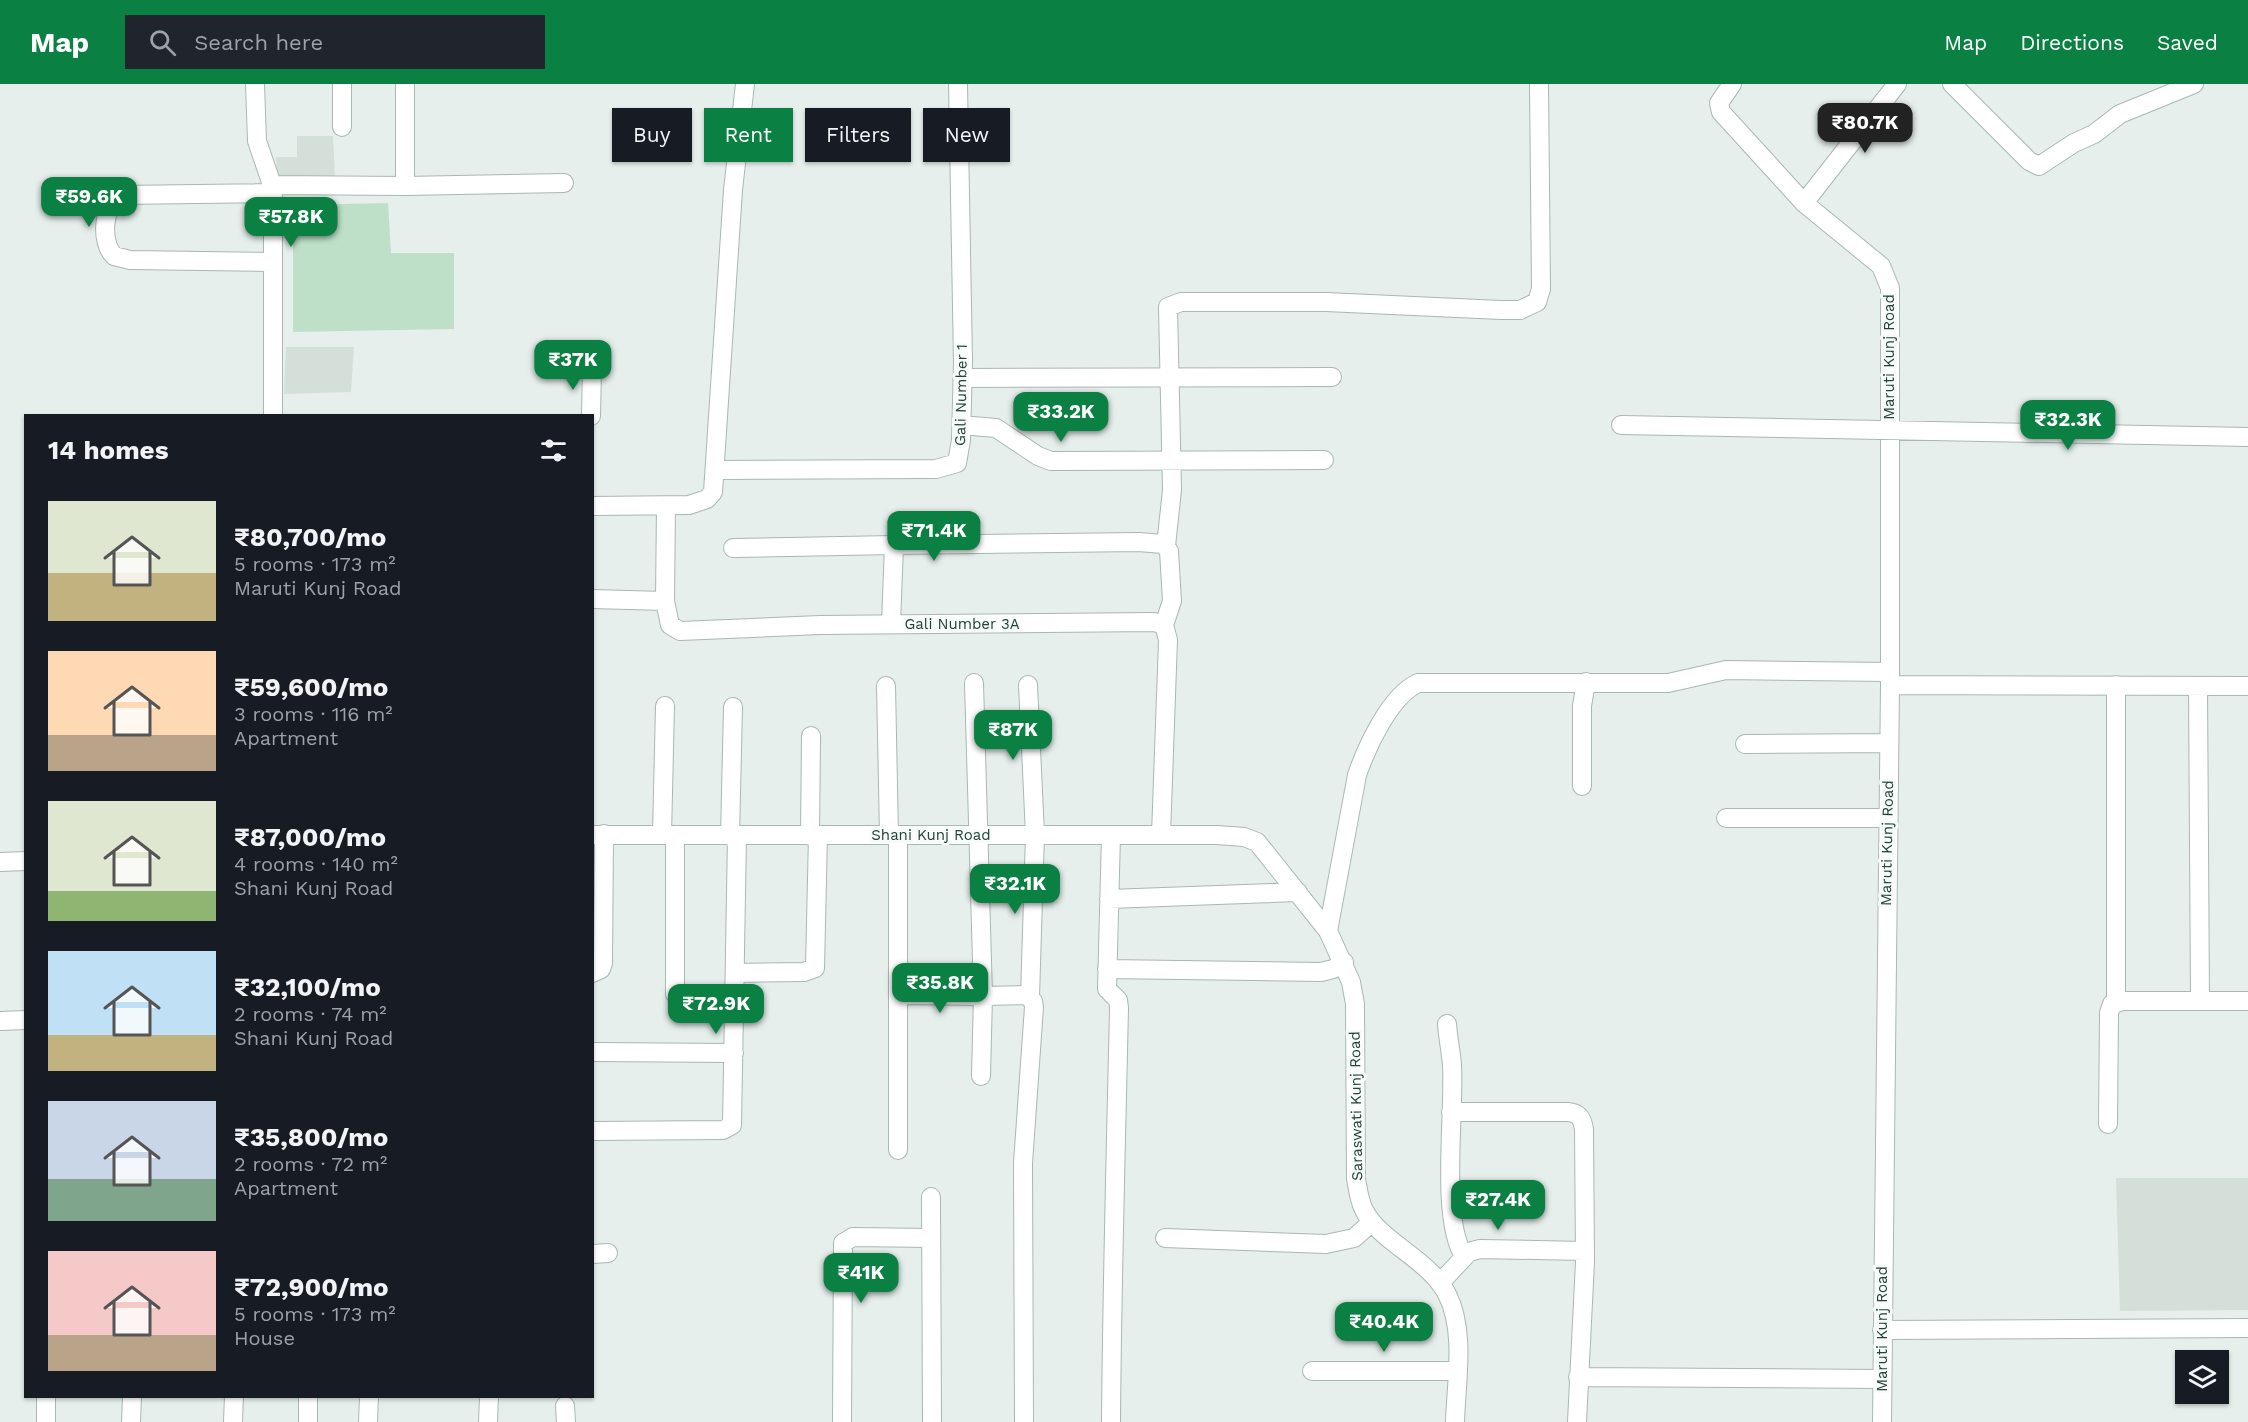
<!DOCTYPE html>
<html lang="en">
<head>
<meta charset="utf-8">
<style>
  body { margin:0; font-family:"Work Sans",sans-serif; background:#20242c; color:#f1f3f6; height:100vh; display:flex; flex-direction:column; font-size:22px; white-space:nowrap }
  * { box-sizing:border-box; margin:0 }
  p { font-size:20px; color:#9ea1a6 }
  .icon { flex:none; width:33px; height:33px; fill:none; stroke:currentColor; stroke-width:2; stroke-linecap:round; stroke-linejoin:round }
  .map { position:relative; flex:1; overflow:hidden }
  .panel { position:absolute; left:24px; top:330px; width:570px; height:984px; display:flex; flex-direction:column; background:#171b24; border-radius:0px; box-shadow:0 2px 4px #0004 }
  .panel>* { flex:none }
  .banner { position:absolute; left:612px; top:24px; width:570px; height:54px; display:flex; gap:12px }
  .fabs { position:absolute; left:2175px; top:1266px; display:grid; gap:12px }
  .fabs a { display:grid; place-items:center; width:54px; height:54px; border-radius:0px; background:#171b24; box-shadow:0 2px 4px #0004; font-size:30px }
  .price { position:absolute; translate:-50% -51px; padding:0 14px; border-radius:12px; background:#0b8043; color:#fff; font-size:20px; line-height:39px; filter:drop-shadow(0 2px 3px #0008) }
  .price::after { content:''; position:absolute; left:50%; top:36px; width:18px; height:14px; margin-left:-9px; background:inherit; clip-path:polygon(0 0,100% 0,50% 100%) }
  .price.active { background:#222; color:#fff }
  ul { padding:0; list-style:none }
  li { display:flex; align-items:center; gap:18px; height:150px; padding:0 24px }
  li span { display:grid; place-items:center; flex:none; width:168px; height:120px; border-radius:0px; color:#555 }
  li>.icon { margin-inline-start:auto }
  span .icon { width:72px; height:72px; fill:#fffc; stroke-width:1 }
  li b { font-size:26px }
  h2 { display:flex; justify-content:space-between; align-items:center; height:72px; padding:0 24px; font-size:26px }
  .tag { padding:0 21px; border-radius:0px; background:#171b24; box-shadow:0 2px 4px #0004; font-size:21px; line-height:54px }
  .tag.active { background:#0b8043; color:#fff }
  header { display:flex; align-items:center; gap:36px; box-sizing:border-box; height:84px; padding:0 30px; background:#0b8043; color:#fff }
  header strong { font-size:28px }
  nav { display:flex; gap:33px; margin-inline-start:auto; font-size:21px }
  .search { width:420px; height:54px; background:#20242c; display:flex; align-items:center; gap:15px; box-sizing:border-box; padding:0 21px; border-radius:0px; color:#9ea1a6; font-size:22px }
  .map>svg:first-child { display:block }
</style>
</head>
<body>
<header>
<strong>Map</strong>
<div class="search"><svg class="icon" aria-label="search" viewBox="0 0 24 24"><circle cx="10" cy="10" r="6"/><path d="M15 15l6 6"/></svg>Search here</div>
<nav><a>Map</a><a>Directions</a><a>Saved</a></nav>
</header>
<div class="map">
<svg width="2248" height="1338" viewBox="0 0 2248 1338">
  <rect width="100%" height="100%" fill="#e6efeb"/>
  <path fill="#d4dfda" d="M297 52H333L335 94H277L276 73H297Z
    M286 263H354L351 308 284 310Z
    M2116 1094H2248V1226L2120 1227Z"/>
  <path fill="#bfe0c8" d="M388 119 391 169H454V245L293 248V121Z"/>
  <g fill="none" stroke-linecap="round" stroke-linejoin="round">
    <g stroke="#a8b8b2" stroke-width="20">
      <path id="minor" d="M255 0 257 57 272 101 273 116V332
        M342 0V43
        M1732 0 1719 19 1721 28 1804 119 1881 182 1890 204V601L1882 1338
        M1952 0 2029 77 2039 82 2074 59 2094 50 2120 30 2194 0
        M272 101 405 102 564 99
        M405 102V0
        M272 109 120 111C103 121 100 158 114 172L130 176 273 178
        M1804 119 1897 0
        M962 294 1332 293
        M591 332 592 284
        M961 341 996 344 1038 372 1051 377 1324 376
        M1621 341 2248 353
        M716 386 936 385 957 379 961 356 963 278 958 0
        M592 422 689 421 707 415 713 408 733 106 745 0
        M666 422 665 517 670 541 680 547 820 541 1154 538 1164 541 1168 556 1161 751
        M1166 462 1172 406 1168 223 1181 218H1326L1501 226H1520L1537 218 1541 205 1539 0
        M733 464 894 461
        M592 515 665 517
        M891 540 894 461 1139 458 1163 460 1169 467 1172 517 1164 541
        M974 599 983 912 1026 911 1033 917 1034 923 1023 1079 1024 1338
        M1028 601 1035 750 1030 913
        M1890 601 2248 602
        M886 602 889 751
        M2198 602 2200 917
        M1745 660 1888 659
        M1582 702V622L1586 598
        M1726 734H1887
        M592 751H1217L1244 753 1257 758 1328 847 1351 898 1355 920 1356 1095C1358 1105 1359 1116 1364 1126 1380 1158 1429 1175 1447 1210 1466 1247 1456 1299 1455 1338
        M662 751 665 622
        M898 751V1066
        M730 752 733 623
        M810 752 811 652
        M0 778 26 777
        M1109 815 1298 808
        M1328 847 1357 691C1367 662 1390 612 1418 599H1668L1726 586 1890 588
        M1107 885 1321 888 1333 885 1344 878
        M592 889 601 885 603 879 604 750
        M735 889 804 888 815 884 818 751
        M675 910V751
        M898 911 983 912 981 992
        M2116 918V601
        M0 937 26 936
        M1447 940C1448 954 1451 968 1452 981 1455 1028 1440 1135 1464 1172
        M592 968 734 969
        M1451 1028H1568C1579 1029 1582 1034 1584 1045L1585 1178 1577 1338
        M2108 1040 2109 929 2112 920 2123 917H2248
        M592 1047 723 1046 732 1041 737 752
        M931 1113 932 1338
        M1165 1154 1326 1160 1354 1154 1372 1138
        M592 1170 608 1169
        M1440 1199 1469 1168 1480 1165 1585 1167
        M1882 1246 2248 1244
        M1312 1287H1456
        M1578 1293 1882 1295
        M308 1312V1338
        M565 1322 566 1338
        M46 1338V1312
        M131 1338 132 1312
        M233 1338 234 1312
        M368 1338 369 1312
        M488 1338 489 1312
        M842 1338 843 1159 853 1153 930 1154
        M1111 1338C1112 1200 1116 1062 1119 924L1118 916 1107 905 1111 751"/>
    </g>
    <use href="#minor" stroke="#fff" stroke-width="18"/>
  </g>
  <g text-anchor="middle" dominant-baseline="central" stroke-width="6" stroke-linejoin="round" paint-order="stroke">
    <g font-size="15" fill="#24423a" stroke="#f7fbf9">
      <text transform="translate(1889 273) rotate(-90)">Maruti Kunj Road</text>
      <text transform="translate(961 311) rotate(-89)">Gali Number 1</text>
      <text x="962" y="540">Gali Number 3A</text>
      <text x="931" y="751">Shani Kunj Road</text>
      <text transform="translate(1887 759) rotate(-89)">Maruti Kunj Road</text>
      <text transform="translate(1356 1022) rotate(-91)">Saraswati Kunj Road</text>
      <text transform="translate(1882 1245) rotate(-90)">Maruti Kunj Road</text>
    </g>
  </g>
</svg>
<div class="fabs">
<a><svg class="icon" aria-label="layers" viewBox="0 0 24 24"><path d="M12 4l9 5-9 5-9-5zM3 14l9 5 9-5"/></svg></a>
</div>
<b class="price active" style="left:1865px;top:70px">₹80.7K</b>
<b class="price" style="left:89px;top:144px">₹59.6K</b>
<b class="price" style="left:291px;top:164px">₹57.8K</b>
<b class="price" style="left:573px;top:307px">₹37K</b>
<b class="price" style="left:1061px;top:359px">₹33.2K</b>
<b class="price" style="left:2068px;top:367px">₹32.3K</b>
<b class="price" style="left:934px;top:478px">₹71.4K</b>
<b class="price" style="left:1013px;top:677px">₹87K</b>
<b class="price" style="left:1015px;top:831px">₹32.1K</b>
<b class="price" style="left:940px;top:930px">₹35.8K</b>
<b class="price" style="left:716px;top:951px">₹72.9K</b>
<b class="price" style="left:1498px;top:1147px">₹27.4K</b>
<b class="price" style="left:861px;top:1220px">₹41K</b>
<b class="price" style="left:1384px;top:1269px">₹40.4K</b>
<div class="banner">
<a class="tag">Buy</a>
<a class="tag active">Rent</a>
<a class="tag">Filters</a>
<a class="tag">New</a>
</div>
<section class="panel">
<h2>14 homes<svg class="icon" aria-label="filters" viewBox="0 0 24 24"><path d="M4 7h16M4 17h16"/><circle cx="9" cy="7" r="2"/><circle cx="15" cy="17" r="2"/></svg></h2>
<ul>
<li><span style="background:linear-gradient(#dfe7d0 60%,#c2b280 0)"><svg class="icon" aria-label="home" viewBox="0 0 24 24"><path d="M3 11l9-7 9 7M6 9v11h12V9"/></svg></span><div><b>₹80,700/mo</b><p>5 rooms · 173 m²</p><p>Maruti Kunj Road</p></div></li>
<li><span style="background:linear-gradient(#ffd9b3 70%,#b9a48a 0)"><svg class="icon" aria-label="home" viewBox="0 0 24 24"><path d="M3 11l9-7 9 7M6 9v11h12V9"/></svg></span><div><b>₹59,600/mo</b><p>3 rooms · 116 m²</p><p>Apartment</p></div></li>
<li><span style="background:linear-gradient(#dfe7d0 75%,#8fb573 0)"><svg class="icon" aria-label="home" viewBox="0 0 24 24"><path d="M3 11l9-7 9 7M6 9v11h12V9"/></svg></span><div><b>₹87,000/mo</b><p>4 rooms · 140 m²</p><p>Shani Kunj Road</p></div></li>
<li><span style="background:linear-gradient(#bfe0f5 70%,#c2b280 0)"><svg class="icon" aria-label="home" viewBox="0 0 24 24"><path d="M3 11l9-7 9 7M6 9v11h12V9"/></svg></span><div><b>₹32,100/mo</b><p>2 rooms · 74 m²</p><p>Shani Kunj Road</p></div></li>
<li><span style="background:linear-gradient(#c9d6e8 65%,#7fa58c 0)"><svg class="icon" aria-label="home" viewBox="0 0 24 24"><path d="M3 11l9-7 9 7M6 9v11h12V9"/></svg></span><div><b>₹35,800/mo</b><p>2 rooms · 72 m²</p><p>Apartment</p></div></li>
<li><span style="background:linear-gradient(#f6c9c9 70%,#b9a48a 0)"><svg class="icon" aria-label="home" viewBox="0 0 24 24"><path d="M3 11l9-7 9 7M6 9v11h12V9"/></svg></span><div><b>₹72,900/mo</b><p>5 rooms · 173 m²</p><p>House</p></div></li>
</ul>
</section>
</div>
</body>
</html>
